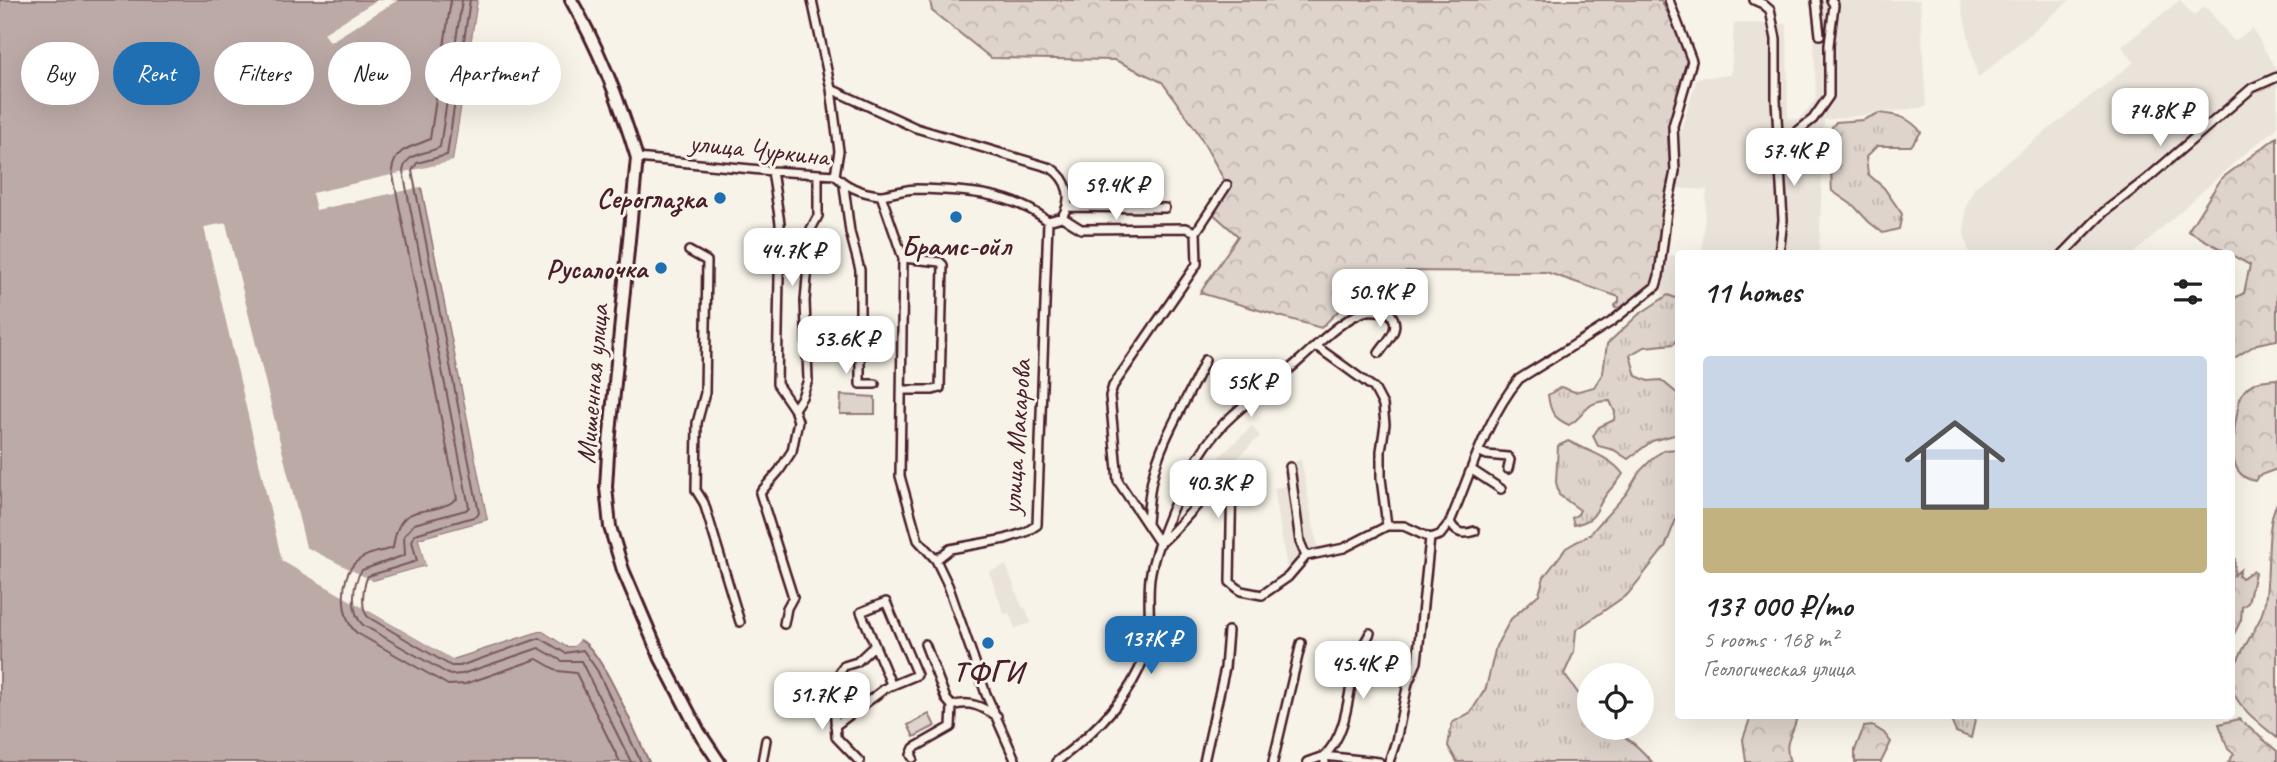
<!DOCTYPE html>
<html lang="en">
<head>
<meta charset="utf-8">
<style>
  body { margin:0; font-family:Caveat,sans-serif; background:#f6f6f6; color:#222; height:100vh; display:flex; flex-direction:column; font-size:26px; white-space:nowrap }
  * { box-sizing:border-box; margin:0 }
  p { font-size:23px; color:#767676 }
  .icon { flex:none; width:38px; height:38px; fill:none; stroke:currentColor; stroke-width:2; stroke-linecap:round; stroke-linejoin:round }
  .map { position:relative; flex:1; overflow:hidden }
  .drawer { position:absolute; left:1675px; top:250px; width:560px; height:469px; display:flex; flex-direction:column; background:#fff; border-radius:7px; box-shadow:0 7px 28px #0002 }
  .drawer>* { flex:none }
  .guide { position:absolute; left:21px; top:42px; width:665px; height:63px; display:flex; gap:14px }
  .buttons { position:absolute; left:1577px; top:663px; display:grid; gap:14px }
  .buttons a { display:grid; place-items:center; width:77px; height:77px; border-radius:50%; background:#fff; box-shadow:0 7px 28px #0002; font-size:35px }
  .price { position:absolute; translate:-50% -60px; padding:0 16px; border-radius:14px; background:#fff; color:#222; font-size:23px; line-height:46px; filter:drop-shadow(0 2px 4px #0008) }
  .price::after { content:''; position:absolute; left:50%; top:42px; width:21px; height:16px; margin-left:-10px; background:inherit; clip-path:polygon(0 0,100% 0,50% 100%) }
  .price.active { background:#1f6fb2; color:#fff }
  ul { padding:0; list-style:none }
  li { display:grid; align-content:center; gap:14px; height:371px; padding:0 28px }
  li span { display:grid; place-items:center; height:217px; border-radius:7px; color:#555 }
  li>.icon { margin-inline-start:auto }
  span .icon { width:126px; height:126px; fill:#fffc; stroke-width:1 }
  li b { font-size:30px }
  h2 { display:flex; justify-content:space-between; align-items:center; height:84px; padding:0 28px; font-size:30px }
  .pill { padding:0 24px; border-radius:32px; background:#fff; box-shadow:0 7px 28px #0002; font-size:24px; line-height:63px }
  .pill.active { background:#1f6fb2; color:#fff }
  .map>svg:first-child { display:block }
</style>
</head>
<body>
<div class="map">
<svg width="2277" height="762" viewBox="0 0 2277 762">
  <defs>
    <pattern id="grass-tufts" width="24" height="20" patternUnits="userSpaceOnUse" patternTransform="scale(1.75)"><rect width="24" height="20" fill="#ded4cc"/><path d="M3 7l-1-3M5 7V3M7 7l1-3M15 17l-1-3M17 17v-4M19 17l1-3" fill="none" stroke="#c0b6af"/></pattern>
    <pattern id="forest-crowns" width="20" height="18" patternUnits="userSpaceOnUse" patternTransform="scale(1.75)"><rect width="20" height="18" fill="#ded4cc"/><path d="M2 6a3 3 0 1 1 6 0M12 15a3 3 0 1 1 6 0" fill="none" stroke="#c0b6af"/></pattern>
  </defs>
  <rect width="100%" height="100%" fill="#f7f3e8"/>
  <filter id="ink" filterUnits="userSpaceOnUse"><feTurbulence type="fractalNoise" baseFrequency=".0143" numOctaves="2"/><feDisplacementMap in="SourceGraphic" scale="14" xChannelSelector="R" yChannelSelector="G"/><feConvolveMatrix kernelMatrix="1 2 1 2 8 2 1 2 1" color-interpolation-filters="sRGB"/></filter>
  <g filter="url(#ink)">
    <path fill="#eae3da" d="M1809 0H1920L1926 107 1824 120 1819 254H1702L1707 190 1677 188 1680 133 1697 78 1731 75 1734 23 1787 24 1788 118 1799 119 1816 99 1813 12Z
      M1960 0H2070L1978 78Z
      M2180 0 2193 16 2205 6 2234 41 2253 29 2277 72V128L2237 160 2133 254H1970L1964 234 1966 206 1975 187 2134 62 2122 46Z
      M1670 255 1678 256V351L1662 289Z
      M1252 426 1260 436 1204 490 1208 468Z
      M1301 459 1318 550 1307 553 1302 541 1291 464Z
      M1286 486 1301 554 1287 570 1274 488Z
      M1006 565 1022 607 1026 609 1031 623 1015 628 1009 613 1004 614 989 572Z"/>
    <path fill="url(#grass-tufts)" stroke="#947a7c" stroke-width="2" d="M1879 113C1898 115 1909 117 1921 132L1911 146H1877L1866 157 1868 174 1884 188 1902 214 1899 229 1883 233 1869 222 1854 206 1832 191C1831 182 1832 171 1830 162 1825 139 1819 143 1836 122L1863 120Z
      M1668 295 1678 299V338L1674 344 1644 347 1630 355 1636 376 1648 381 1661 380 1678 394V434L1652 441 1628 459 1614 450 1598 446 1593 436 1599 427 1614 420 1615 412 1610 401C1583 401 1588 414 1569 425 1553 418 1550 411 1548 395L1561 387 1575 392 1594 387 1603 373 1607 344 1638 315Z
      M1568 441C1587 451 1610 456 1623 474 1618 482 1614 485 1609 491 1594 508 1600 520 1574 525L1572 518 1578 514 1580 510 1559 495 1556 482 1558 446Z
      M1678 449V514L1665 547 1628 594 1576 630 1574 652 1564 674 1589 708V728C1618 728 1634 741 1652 762H1457L1448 746 1452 723 1471 712 1486 688 1496 646 1511 619 1539 594 1544 577 1566 548 1590 534 1626 494 1640 471 1655 456 1665 450Z
      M1949 716H1976L1971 738 1956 732Z"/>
    <path fill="url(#forest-crowns)" stroke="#947a7c" stroke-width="2" d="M930 0H1661L1682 41 1689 63 1669 125 1668 138 1671 179 1653 283C1646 296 1630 307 1615 308L1614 306 1619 302V297L1546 272 1406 271 1386 289 1373 277 1321 328 1200 293 1238 236 1210 211 1227 185 1197 131 1162 82 1115 60 991 58 932 11Z
      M2277 137V340L2257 344 2231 360V300L2244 293 2250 265 2188 231 2221 179Z
      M2277 379V469L2258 476 2255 481C2224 475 2233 436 2237 414 2238 406 2240 394 2246 389 2254 380 2266 380 2277 379Z
      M2277 503V738C2263 726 2239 709 2233 691 2225 668 2254 636 2261 616 2273 586 2263 530 2277 503Z
      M2231 557 2235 559 2234 575 2240 570 2238 576 2242 578 2253 571 2255 573 2248 603 2242 607 2241 620 2231 640Z
      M1751 716H1797C1794 735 1782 740 1790 762H1746L1743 739Z
      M2239 719 2277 751V762H2228L2234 754 2228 749 2219 724Z
      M1873 726 1884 733 1891 742 1881 762H1855V750L1864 727Z"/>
    <path fill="#ded4cc" stroke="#947a7c" stroke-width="2" d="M841 395 875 397V414H840Z
      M929 714 935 726 914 737 908 725Z"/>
    <path fill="#bcaaa7" stroke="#8e7275" stroke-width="2" d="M0 0H478L453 162 418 170 488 520 419 539 427 566 373 581 370 611 453 659 539 631H543L566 646H573L580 640C602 649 637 737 649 762H0Z"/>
    <path fill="#f7f3e8" d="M377 0H398L330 42 324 33Z
      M478 0H481L457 162 450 166 423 173 491 521 489 523 423 541 430 568 376 584 374 609 453 656 539 627 545 628 568 643 577 637 580 640 574 646H566L543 631H539L452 659 282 561 204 227 226 223 306 547 373 581 426 566 419 539 488 520 422 187 316 210 312 193 453 161Z"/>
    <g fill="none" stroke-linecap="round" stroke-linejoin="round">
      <path stroke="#78575d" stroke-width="2" d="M451 0 430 139C413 148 396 146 392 170L457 499C427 521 400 496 393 548 381 552 366 553 356 562 339 576 340 620 357 633L448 685 465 684 537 659 558 671 576 673 620 762
        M462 0 440 147C426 155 407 151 403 171L469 507 466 510 414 524 404 536 405 555 362 570C352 583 350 613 363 625L450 675 462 674 539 648 562 661H581L631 762
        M470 0 447 155 417 163 412 171 479 513 477 516 415 534 412 541 417 561 368 576C363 586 360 608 368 617L451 666H460L540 638 565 653 583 650 597 670 641 762"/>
      <g stroke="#4a1f2b" stroke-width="12">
        <path id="street" d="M812 0 831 89 839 151 835 175
          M1754 0 1763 4 1770 10 1776 39V100L1783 220 1779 254
          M1816 0 1820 35
          M831 89 916 128 1051 168C1069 180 1073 199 1062 217
          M1780 145 1813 119 1829 96V45L1834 5 1831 0
          M637 158 772 171 835 175C846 187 863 193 879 195 888 195 905 189 917 189 961 190 1012 192 1048 221L1062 217 1081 229 1186 228 1196 232
          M772 171 780 223 777 384 794 409 798 421 792 451 779 471 760 493 793 597 787 608 784 624
          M844 186 850 232 860 270V384H875
          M881 195 903 258 900 476 918 540 936 560 950 549 1005 539 1026 532 1037 525 1048 221
          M1068 207 1165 208
          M689 251 707 261 705 393 697 423 696 490 704 503 740 622
          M2063 254 2104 212 2148 178 2252 88 2277 77
          M1316 346 1374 388 1383 405 1385 424 1381 451V478L1387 526
          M903 390H933L940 388 943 265 940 262 903 258
          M794 409 802 397 808 380 805 301 811 229 818 216V174
          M1480 452 1487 455 1508 457 1510 460 1508 469
          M1290 467 1300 542 1306 556
          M1472 470 1501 489
          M1450 522C1456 534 1463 535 1475 531
          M1147 523C1148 509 1149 494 1152 480 1161 437 1188 400 1205 360
          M1430 538 1440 535 1450 522C1470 475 1486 419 1519 379L1611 322 1656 286 1659 276 1667 211 1675 171 1673 126 1692 61 1669 0
          M1163 541C1187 519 1206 492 1232 471L1230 582 1241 591 1262 595 1288 577 1306 556 1344 548 1387 526H1404L1430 538
          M1160 544 1118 481 1110 396 1113 386 1197 264 1196 232 1227 185
          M936 560 948 585 986 694 1016 762
          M925 644 946 699 952 706C970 700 982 707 997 716
          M835 726 891 684 861 612 886 602 917 675 883 689
          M913 758 911 755 914 748 951 727 952 706
          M762 762 766 740
          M860 762 836 737 833 683 844 666 857 662 875 645
          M1056 762C1090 736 1130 699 1144 657 1153 632 1147 604 1150 578 1153 556 1163 532 1171 512 1186 477 1205 439 1234 414 1255 395 1279 379 1300 360 1317 345 1342 319 1364 312 1371 309 1382 312 1390 313 1402 328 1389 339 1379 353
          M1204 762 1225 668 1228 631
          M1273 762 1301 643
          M1307 762 1324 756 1379 762
          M1325 762 1324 756C1350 731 1347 690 1357 658 1360 649 1366 641 1370 633
          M1389 762 1396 741 1408 683 1417 662 1430 538"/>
      </g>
      <g stroke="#4a1f2b" stroke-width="16">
        <path id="secondary" d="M571 0C600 50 620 102 637 158L608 454 606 487 610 527 623 570 661 659 699 732 719 762"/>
      </g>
      <use href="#street" stroke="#f7f3e8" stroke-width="7"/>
      <use href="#secondary" stroke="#f7f3e8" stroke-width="10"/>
    </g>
  </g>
  <g fill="#1f6fb2" stroke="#f7f3e8" stroke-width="2.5">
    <circle cx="720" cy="198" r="7"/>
    <circle cx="956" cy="217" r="7"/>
    <circle cx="661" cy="268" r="7"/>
    <circle cx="988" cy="643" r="7"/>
  </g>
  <g text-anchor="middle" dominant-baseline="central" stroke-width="6" stroke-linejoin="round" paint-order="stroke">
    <g font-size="28" fill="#4a1f2b" stroke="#f7f3e8">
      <text transform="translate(759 149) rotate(6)">улица Чуркина</text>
      <text transform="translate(592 384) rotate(-85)">Мишенная улица</text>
      <text transform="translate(1016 437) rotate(-86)">улица Макарова</text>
    </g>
    <g font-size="28" font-weight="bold" fill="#4a1f2b" stroke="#f7f3e8" text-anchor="end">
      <text x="706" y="198">Сероглазка</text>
      <text x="956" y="245" text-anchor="middle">Брамс-ойл</text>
      <text x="647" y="268">Русалочка</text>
      <text x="988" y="671" text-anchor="middle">ТФГИ</text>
    </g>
  </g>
</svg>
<div class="buttons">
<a><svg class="icon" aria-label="locate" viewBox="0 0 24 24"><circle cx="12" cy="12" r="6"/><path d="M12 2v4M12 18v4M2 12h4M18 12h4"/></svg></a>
</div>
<b class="price" style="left:2160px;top:148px">74.8K ₽</b>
<b class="price" style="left:1794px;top:188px">57.4K ₽</b>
<b class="price" style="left:1116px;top:222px">59.4K ₽</b>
<b class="price" style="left:792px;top:288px">44.7K ₽</b>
<b class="price" style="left:1380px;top:329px">50.9K ₽</b>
<b class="price" style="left:846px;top:376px">53.6K ₽</b>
<b class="price" style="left:1251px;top:419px">55K ₽</b>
<b class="price" style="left:1218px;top:520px">40.3K ₽</b>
<b class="price active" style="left:1151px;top:676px">137K ₽</b>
<b class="price" style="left:1363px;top:701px">45.4K ₽</b>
<b class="price" style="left:822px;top:732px">51.7K ₽</b>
<div class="guide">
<a class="pill">Buy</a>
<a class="pill active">Rent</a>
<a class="pill">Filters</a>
<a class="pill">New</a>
<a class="pill">Apartment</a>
</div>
<section class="drawer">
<h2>11 homes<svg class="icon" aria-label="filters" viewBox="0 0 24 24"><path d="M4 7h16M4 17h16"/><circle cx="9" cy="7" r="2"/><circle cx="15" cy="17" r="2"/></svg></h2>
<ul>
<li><span style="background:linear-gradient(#c9d6e8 70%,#c2b280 0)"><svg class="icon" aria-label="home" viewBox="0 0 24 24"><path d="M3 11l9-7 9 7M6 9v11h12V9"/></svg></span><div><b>137 000 ₽/mo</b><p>5 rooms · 168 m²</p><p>Геологическая улица</p></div></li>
</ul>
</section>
</div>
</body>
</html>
